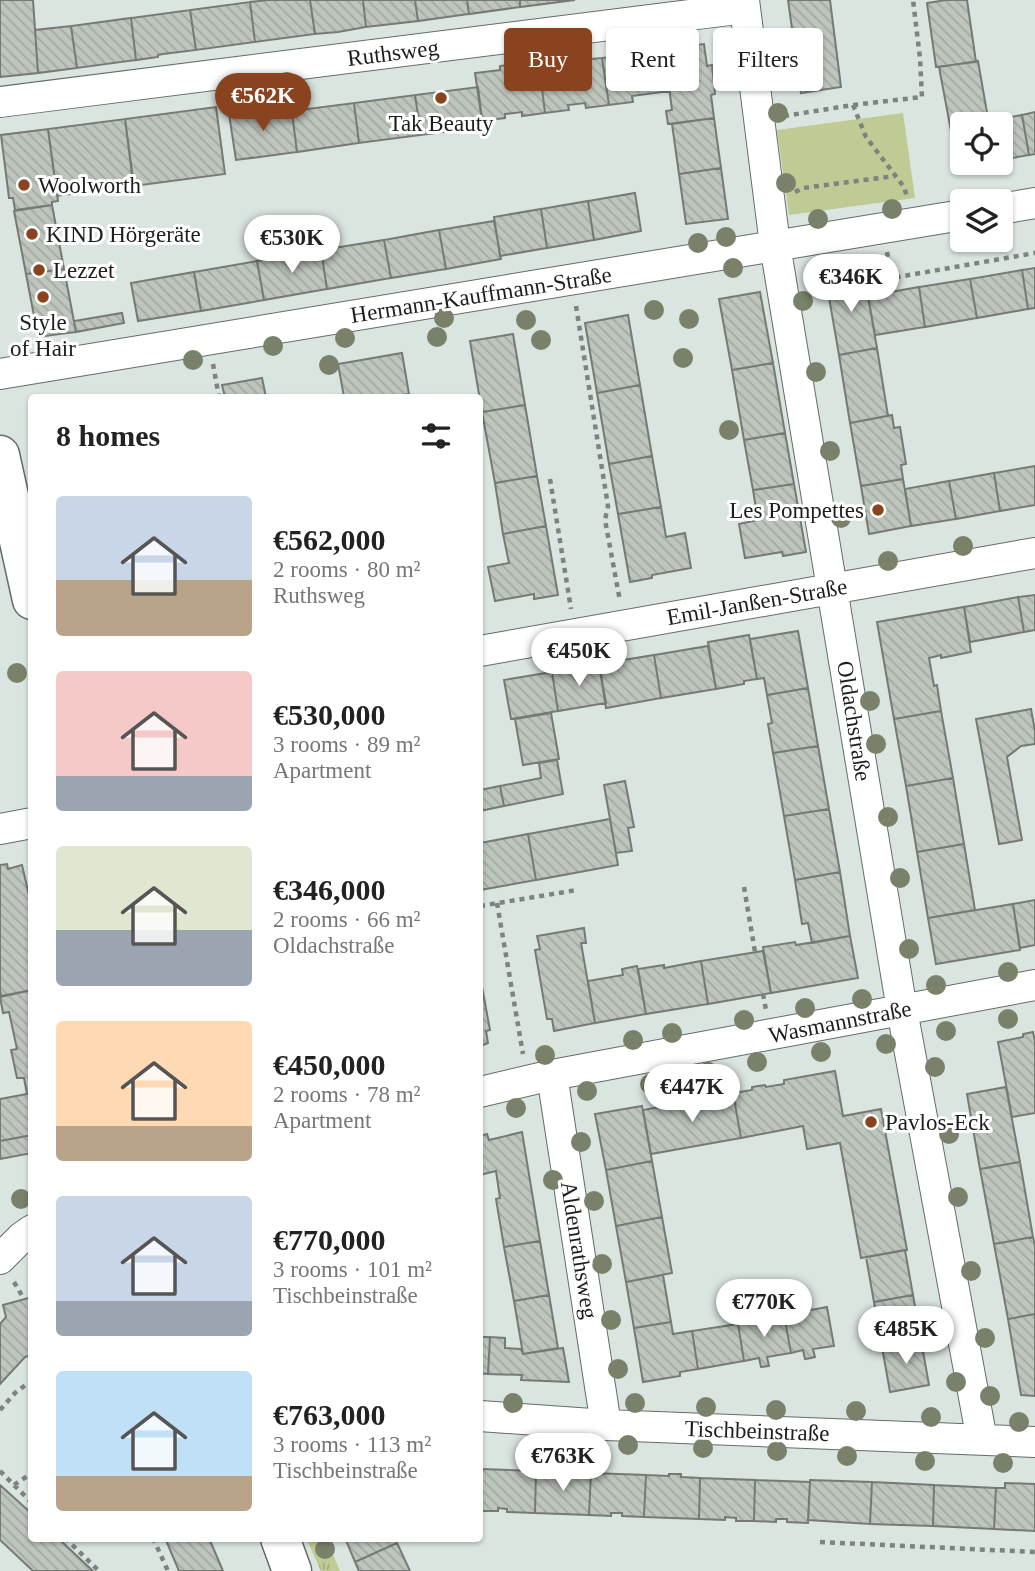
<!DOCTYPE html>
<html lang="en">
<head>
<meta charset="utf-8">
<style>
  body { margin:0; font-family:Georgia,serif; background:#f6f6f6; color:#222; height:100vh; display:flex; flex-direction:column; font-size:26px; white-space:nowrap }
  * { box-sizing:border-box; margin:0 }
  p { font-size:23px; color:#767676 }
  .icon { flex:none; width:38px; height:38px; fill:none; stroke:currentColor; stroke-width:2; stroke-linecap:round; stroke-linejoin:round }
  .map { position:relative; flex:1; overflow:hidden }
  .sheet { position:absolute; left:28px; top:394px; width:455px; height:1148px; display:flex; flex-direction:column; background:#fff; border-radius:7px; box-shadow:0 2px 5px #0004 }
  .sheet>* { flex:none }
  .guide { position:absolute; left:504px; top:28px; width:425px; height:63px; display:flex; gap:14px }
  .controls { position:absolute; left:950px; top:112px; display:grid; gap:14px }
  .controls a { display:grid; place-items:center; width:63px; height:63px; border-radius:7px; background:#fff; box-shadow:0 2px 5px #0004; font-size:35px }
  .price { position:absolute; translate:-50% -60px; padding:0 16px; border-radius:24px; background:#fff; color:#222; font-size:23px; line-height:46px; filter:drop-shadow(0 2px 4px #0008) }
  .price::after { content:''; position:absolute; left:50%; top:42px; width:21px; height:16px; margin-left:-10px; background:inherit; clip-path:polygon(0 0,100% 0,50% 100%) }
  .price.on { background:#89431e; color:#fff }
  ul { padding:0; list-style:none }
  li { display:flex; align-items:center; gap:21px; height:175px; padding:0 28px }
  li span { display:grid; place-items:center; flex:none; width:196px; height:140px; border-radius:7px; color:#555 }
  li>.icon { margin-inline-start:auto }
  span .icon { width:84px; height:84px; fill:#fffc; stroke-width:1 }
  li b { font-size:30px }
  h2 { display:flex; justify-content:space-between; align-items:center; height:84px; padding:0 28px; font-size:30px }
  .chip { padding:0 24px; border-radius:7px; background:#fff; box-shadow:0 2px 5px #0004; font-size:24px; line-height:63px }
  .chip.on { background:#89431e; color:#fff }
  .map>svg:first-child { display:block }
</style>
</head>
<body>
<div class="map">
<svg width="1035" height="1571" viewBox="0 0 1035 1571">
  <defs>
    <pattern id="grass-tufts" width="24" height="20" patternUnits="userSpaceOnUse" patternTransform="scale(1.75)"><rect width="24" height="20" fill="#bfca95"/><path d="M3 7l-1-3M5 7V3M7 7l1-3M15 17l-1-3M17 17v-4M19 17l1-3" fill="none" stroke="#a4ad80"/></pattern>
    <pattern id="building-back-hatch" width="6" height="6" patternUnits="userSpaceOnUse" patternTransform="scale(1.75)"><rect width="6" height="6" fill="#bec5bd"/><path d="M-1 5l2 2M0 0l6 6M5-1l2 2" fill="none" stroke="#a3a9a2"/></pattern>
  </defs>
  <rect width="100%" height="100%" fill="#dbe5e0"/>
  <path fill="url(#grass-tufts)" d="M306 1538H326L340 1571H321Z"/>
  <path fill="#bfca95" d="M903 113 915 198 789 215 777 130Z"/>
  <path fill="url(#building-back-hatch)" stroke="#757b74" stroke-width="2" d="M0 0H33L38 73 0 77Z
    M269 0H310L315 34 255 42 250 2Z
    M310 0H363L366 27 338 32 315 34Z
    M363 0H415L418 21 366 27Z
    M415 0H467L469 14 418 21Z
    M467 0H520V7L469 14Z
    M520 0H575L520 7Z
    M788 0H830L841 87 801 93Z
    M946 0H967L976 62 936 67 927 3Z
    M250 2 255 42 196 50 190 10Z
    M190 10 196 50 163 54 158 55V57L136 60 131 18Z
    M131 18 136 60 77 68 71 26Z
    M71 26 77 68 38 73 35 30Z
    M704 44 707 66 712 65 715 94 711 95 714 118 668 124 666 111 672 110 664 49Z
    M654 45V50L664 49 670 91 632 96 633 102 609 105 602 58 627 54 626 49Z
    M590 55 591 59 602 58 609 105 586 108 585 103 568 105 569 110 545 113 539 64Z
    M978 61 989 124H962V163H988L958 168 939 67Z
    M527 62 528 66 539 64 545 113 522 116V112L505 114V118L482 121 475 73 500 70V66Z
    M478 87 483 127 421 135 415 95Z
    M415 95 421 135 359 143 354 103Z
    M354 103 359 143 297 152 291 105 299 104 300 110Z
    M291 105 297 152 236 160 229 114Z
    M216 107 225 174 134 186 125 119Z
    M1035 112V154L1029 155 1022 115Z
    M1022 115 1029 155 1001 160V124H989L988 121Z
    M714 118 721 168 679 174 672 124Z
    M125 119 134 191 111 194 110 189 57 196 48 129Z
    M48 129 58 201 52 202V205L15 210 13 198H9L1 135Z
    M721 168 728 219 686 224 679 174Z
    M635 193 641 231 594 240 588 201Z
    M588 201 594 240 547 248 541 209Z
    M52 205 64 269 26 274 14 211Z
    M541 209 547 248 500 256 494 217Z
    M494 221 501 259 446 269 439 230Z
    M439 230 446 269 391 278 384 240Z
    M384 240 391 278 327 289 321 250Z
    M321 250 327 289 264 300 257 261Z
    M257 261 264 300 201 311 194 272Z
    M1035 268V308L1028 309 1022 270Z
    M64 269 76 332 38 337 26 274Z
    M1022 270 1028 309 977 318 970 279Z
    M194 272 201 311 138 321 131 283Z
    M864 274 877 348 839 355 826 280Z
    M970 279 977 318 925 327 919 287Z
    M919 287 925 327 875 335 868 296Z
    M760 292 773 363 732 370 719 299Z
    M122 313 124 323 76 332 74 321Z
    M628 315 640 385 597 393 585 323Z
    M513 334 525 405 482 412 470 341Z
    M877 348 888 416 850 423 839 355Z
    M402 353 409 394 391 397H344L338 364Z
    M773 363 785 433 744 440 732 370Z
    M262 378 266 397H225L222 385Z
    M640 385 652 456 609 464 597 393Z
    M525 405 537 476 495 483 482 412Z
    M892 415 894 428 900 427 906 464 901 465 903 479 861 486 850 423Z
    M785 433 794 484 753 490 744 440Z
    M652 456 661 507 618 514 609 464Z
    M1035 466V505L1000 511 994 473Z
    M994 473 1000 511 956 519 949 481Z
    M537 476 546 526 503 534 495 483Z
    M903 479 911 526 869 534 861 486Z
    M949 481 956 519 911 526 905 489Z
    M794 484 806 552 783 556 782 552 745 558 739 524 758 520 753 490Z
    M661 507 666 537 685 533 691 568 652 575V578L630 582 618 514Z
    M546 526 558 595 534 599V594L495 601 488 567 509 563 503 534Z
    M1035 595V630L1024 632 1018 597Z
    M1018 597 1024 632 970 642 964 607Z
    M964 607 971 652 941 658V655L929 658 934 686 937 685 941 711 894 719 877 622Z
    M798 631 808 688 767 695 764 678 757 679 750 639Z
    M749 635 757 679 744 681V684L716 689 708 642Z
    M708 646 716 689 661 698 654 655Z
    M654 655 661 698 606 708 599 664Z
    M599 664 606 703 558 711 552 672Z
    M552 672 558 711 511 719 504 680Z
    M808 688 818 746 773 753 768 724 772 723 767 695Z
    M1031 709 1035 731V744L1021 746 1007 757 1022 840 999 844 976 719Z
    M941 711 953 778 906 786 894 719Z
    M551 713 559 759 523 765 515 719Z
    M818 746 829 809 784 816 773 753Z
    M557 760 563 794 504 806 500 786 541 778 539 763Z
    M953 778 964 844 917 852 906 786Z
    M625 781 634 827 628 828 632 851 616 853 604 785Z
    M500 786 504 806 480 811V790Z
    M829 809 840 872 795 880 784 816Z
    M610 819 618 865 536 880 528 834Z
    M528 834 536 880 480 890V843Z
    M964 844 975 910 928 918 917 852Z
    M7 864 8 869 22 865 32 908V990L1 996 0 990V865Z
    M840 872 850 936 812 943 808 923 802 924 795 880Z
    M1035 900V945L1020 948 1013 904Z
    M1013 904 1020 950 936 964 928 918Z
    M584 928 586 943H581L595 1023 554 1031 552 1019H547L535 950 540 949 537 936Z
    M850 936 858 978 771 993 763 947 795 942 796 945Z
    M763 951 771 993 708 1004 701 961Z
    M701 961 708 1004 646 1014 638 969 664 965V968Z
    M637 966 646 1014 595 1023 588 981 623 975 622 969Z
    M480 976 490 1030 486 1031 488 1043 480 1046Z
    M32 990V1093L27 1094 24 1078H17L11 1050 17 1049 9 1012 3 1013 0 997Z
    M1033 1032 1035 1041V1113L1012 1117 998 1042 1023 1037V1034Z
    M835 1071 843 1116 881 1109 907 1250 861 1258 840 1143 807 1149 803 1126 741 1138 733 1093 752 1090V1087L758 1086 765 1085 766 1087 784 1084V1080Z
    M1006 1087 1020 1162 980 1169 967 1094Z
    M32 1093V1135L0 1141V1099Z
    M733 1093 741 1138 651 1154 643 1110Z
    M642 1106 652 1161 606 1170 595 1114Z
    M522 1132 540 1241 504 1247 496 1199 500 1198 496 1171 480 1175V1136L487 1134 489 1140Z
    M32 1135V1153L0 1159V1141Z
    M652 1161 662 1217 616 1226 606 1170Z
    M1020 1162 1033 1237 994 1244 980 1169Z
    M662 1217 672 1273 626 1282 616 1226Z
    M1033 1237 1035 1245V1314L1008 1319 994 1244Z
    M540 1241 549 1295 514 1301 504 1247Z
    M905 1250 913 1295 874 1302 866 1257Z
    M663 1275 671 1322 634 1328 626 1282Z
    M549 1295 558 1348 523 1354 514 1301Z
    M913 1295 921 1340 882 1347 874 1302Z
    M32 1297V1354L25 1357 0 1384V1324L6 1317 3 1305Z
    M827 1307 834 1346 813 1349 815 1357 811 1358 805 1359 803 1350 791 1353 784 1315Z
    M1035 1314V1396L1021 1395 1008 1319Z
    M784 1315 791 1353 767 1357 769 1366 761 1367 759 1358 744 1361 738 1324Z
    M671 1322 673 1334 692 1331 698 1369 680 1372V1376L643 1382 634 1328Z
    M738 1324 744 1361 698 1369 692 1331Z
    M480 1337H490L488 1374 480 1373Z
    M490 1337 505 1338V1348L521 1349 523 1354 563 1348 569 1382 521 1380 522 1375 488 1374Z
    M921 1340 929 1385 890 1392 882 1347Z
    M481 1469 536 1471 535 1513 507 1512V1509L498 1508V1511H480Z
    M557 1469 568 1470V1472L591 1473 589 1515 535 1513 536 1471 557 1472Z
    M591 1473 646 1475 644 1517 622 1516V1513H611V1516L589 1515Z
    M669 1474H681V1477L700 1478 699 1519 644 1517 646 1475 669 1476Z
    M700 1478 755 1480 754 1521H736V1518L725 1517V1520L699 1519Z
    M755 1480 810 1482 808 1523 787 1522V1519H776V1522L754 1521Z
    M810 1480 872 1482 870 1524 808 1520Z
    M872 1482 934 1485 933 1526 870 1524Z
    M1005 1483 1035 1484V1531L994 1529 996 1488H1005Z
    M0 1485 32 1514V1538H58L93 1571H33L0 1540Z
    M934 1485 996 1488 994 1529 933 1526Z
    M165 1538H209L223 1571H179Z
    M345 1538H395L397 1543 355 1562Z
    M397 1543 410 1571H359L355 1562Z"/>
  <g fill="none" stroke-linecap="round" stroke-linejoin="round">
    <g stroke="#636c68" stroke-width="32">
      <path id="minor" d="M744 0 775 245 902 1010 982 1440
        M0 102 745 8
        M1001 209 1035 203
        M0 374 962 215
        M480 651 1035 553
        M0 829 32 823
        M552 1075 606 1425
        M480 1092 552 1075 1035 985
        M0 1259 22 1237 32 1230
        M480 1416 606 1425 1035 1442"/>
    </g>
    <g stroke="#636c68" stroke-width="41">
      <path id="secondary" d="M0 455 32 600
        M280 1538 292 1571"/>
    </g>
    <path stroke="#7c8380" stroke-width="4.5" stroke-dasharray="5 5" stroke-linecap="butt" d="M853 105 866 137 904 187 907 197
      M784 116 853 105 922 97 920 58 913 0
      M795 192 803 188 895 176
      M887 252 892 278 1035 253
      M576 306 608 506 605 520 620 601
      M213 364 219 397
      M550 479 571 609
      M744 887 755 952
      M497 903 523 1054
      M480 906 577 890
      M763 994 766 1010
      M14 1282 24 1299
      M0 1410 15 1393 32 1380
      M0 1471 32 1503
      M14 1485 32 1473
      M65 1538 99 1571
      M153 1538 168 1571
      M820 1542 1035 1552"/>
    <use href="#minor" stroke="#fff" stroke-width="30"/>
    <use href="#secondary" stroke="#fff" stroke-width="38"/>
  </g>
  <g fill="#79816a">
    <circle cx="768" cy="38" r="10"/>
    <circle cx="287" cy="82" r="10"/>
    <circle cx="778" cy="113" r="10"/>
    <circle cx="786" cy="183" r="10"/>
    <circle cx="892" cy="209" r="10"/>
    <circle cx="818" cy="219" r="10"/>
    <circle cx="726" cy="237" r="10"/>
    <circle cx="698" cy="243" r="10"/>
    <circle cx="733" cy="268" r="10"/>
    <circle cx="803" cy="301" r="10"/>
    <circle cx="654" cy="310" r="10"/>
    <circle cx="444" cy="318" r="10"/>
    <circle cx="689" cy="319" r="10"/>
    <circle cx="526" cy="320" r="10"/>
    <circle cx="437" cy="337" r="10"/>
    <circle cx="345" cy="338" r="10"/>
    <circle cx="541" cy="340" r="10"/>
    <circle cx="273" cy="346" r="10"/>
    <circle cx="683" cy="358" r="10"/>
    <circle cx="193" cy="360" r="10"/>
    <circle cx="329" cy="365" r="10"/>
    <circle cx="816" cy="372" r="10"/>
    <circle cx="729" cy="430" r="10"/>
    <circle cx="830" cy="451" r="10"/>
    <circle cx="841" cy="518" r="10"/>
    <circle cx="963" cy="546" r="10"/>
    <circle cx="888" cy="561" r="10"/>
    <circle cx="17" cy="673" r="10"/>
    <circle cx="870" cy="701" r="10"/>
    <circle cx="876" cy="744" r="10"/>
    <circle cx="888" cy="817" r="10"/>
    <circle cx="900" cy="878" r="10"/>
    <circle cx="909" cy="949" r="10"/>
    <circle cx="1008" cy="972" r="10"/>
    <circle cx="936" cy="985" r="10"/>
    <circle cx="862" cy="999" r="10"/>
    <circle cx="805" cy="1008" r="10"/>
    <circle cx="1008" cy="1019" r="10"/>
    <circle cx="744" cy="1020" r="10"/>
    <circle cx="946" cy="1031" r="10"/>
    <circle cx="672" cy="1033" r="10"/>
    <circle cx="633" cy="1040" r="10"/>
    <circle cx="886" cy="1044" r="10"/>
    <circle cx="821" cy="1052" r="10"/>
    <circle cx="545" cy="1055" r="10"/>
    <circle cx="757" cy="1062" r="10"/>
    <circle cx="935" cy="1067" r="10"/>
    <circle cx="708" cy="1072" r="10"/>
    <circle cx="650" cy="1084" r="10"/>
    <circle cx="587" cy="1091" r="10"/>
    <circle cx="516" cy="1108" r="10"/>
    <circle cx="949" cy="1134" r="10"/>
    <circle cx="581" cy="1142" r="10"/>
    <circle cx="553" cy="1180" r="10"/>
    <circle cx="958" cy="1197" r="10"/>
    <circle cx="21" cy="1199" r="10"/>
    <circle cx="594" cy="1201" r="10"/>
    <circle cx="602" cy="1264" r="10"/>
    <circle cx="971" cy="1271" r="10"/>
    <circle cx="611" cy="1320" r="10"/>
    <circle cx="985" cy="1338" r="10"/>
    <circle cx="618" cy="1369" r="10"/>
    <circle cx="956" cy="1382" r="10"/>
    <circle cx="990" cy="1396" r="10"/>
    <circle cx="513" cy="1403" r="10"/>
    <circle cx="635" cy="1403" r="10"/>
    <circle cx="706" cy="1407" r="10"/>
    <circle cx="776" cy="1410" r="10"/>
    <circle cx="856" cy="1411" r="10"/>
    <circle cx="931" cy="1417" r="10"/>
    <circle cx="1019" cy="1422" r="10"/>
    <circle cx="554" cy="1444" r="10"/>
    <circle cx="628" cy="1445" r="10"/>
    <circle cx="703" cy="1448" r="10"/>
    <circle cx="777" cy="1451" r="10"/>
    <circle cx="847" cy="1456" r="10"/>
    <circle cx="925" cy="1461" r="10"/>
    <circle cx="1003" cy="1463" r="10"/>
    <circle cx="325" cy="1549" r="10"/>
  </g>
  <g fill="#89431e" stroke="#fff" stroke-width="2.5">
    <circle cx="441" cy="98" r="7"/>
    <circle cx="24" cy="185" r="7"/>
    <circle cx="32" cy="234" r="7"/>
    <circle cx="39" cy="270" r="7"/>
    <circle cx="43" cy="297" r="7"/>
    <circle cx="878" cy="510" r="7"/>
    <circle cx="871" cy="1122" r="7"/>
  </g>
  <g text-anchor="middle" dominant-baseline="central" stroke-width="6" stroke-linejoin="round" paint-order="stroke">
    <g font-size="23" fill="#1b1e1d" stroke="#fff">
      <text transform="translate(393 53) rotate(-7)">Ruthsweg</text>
      <text transform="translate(481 295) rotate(-9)">Hermann-Kauffmann-Straße</text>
      <text transform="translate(757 602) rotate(-10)">Emil-Janßen-Straße</text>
      <text transform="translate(854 721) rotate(81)">Oldachstraße</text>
      <text transform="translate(840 1022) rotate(-11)">Wasmannstraße</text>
      <text transform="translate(579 1250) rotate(81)">Aldenrathsweg</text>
      <text transform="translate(757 1431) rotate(2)">Tischbeinstraße</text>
    </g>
    <g font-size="23" fill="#1b1e1d" stroke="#fff" text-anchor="start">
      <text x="441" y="123" text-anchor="middle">Tak Beauty</text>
      <text x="38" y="185">Woolworth</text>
      <text x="46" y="234">KIND Hörgeräte</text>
      <text x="53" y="270">Lezzet</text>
      <text x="43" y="322" text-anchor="middle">Style<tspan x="43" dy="26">of Hair</tspan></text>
      <text x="864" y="510" text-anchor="end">Les Pompettes</text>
      <text x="885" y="1122">Pavlos-Eck</text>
    </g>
  </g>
</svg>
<div class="controls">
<a><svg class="icon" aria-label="locate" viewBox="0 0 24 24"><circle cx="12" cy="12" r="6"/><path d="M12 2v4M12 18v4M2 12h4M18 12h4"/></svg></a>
<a><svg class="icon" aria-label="layers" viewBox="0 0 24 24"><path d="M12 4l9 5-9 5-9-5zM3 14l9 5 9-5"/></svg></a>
</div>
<b class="price on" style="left:263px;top:133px">€562K</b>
<b class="price" style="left:292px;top:275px">€530K</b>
<b class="price" style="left:851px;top:314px">€346K</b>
<b class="price" style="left:579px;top:688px">€450K</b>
<b class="price" style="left:692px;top:1124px">€447K</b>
<b class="price" style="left:764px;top:1339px">€770K</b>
<b class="price" style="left:906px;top:1366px">€485K</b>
<b class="price" style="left:563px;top:1493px">€763K</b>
<div class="guide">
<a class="chip on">Buy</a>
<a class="chip">Rent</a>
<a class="chip">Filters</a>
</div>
<section class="sheet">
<h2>8 homes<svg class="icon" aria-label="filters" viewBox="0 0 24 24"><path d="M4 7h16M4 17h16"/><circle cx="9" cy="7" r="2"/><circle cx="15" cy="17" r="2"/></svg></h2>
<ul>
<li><span style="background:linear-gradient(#c9d6e8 60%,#b9a48a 0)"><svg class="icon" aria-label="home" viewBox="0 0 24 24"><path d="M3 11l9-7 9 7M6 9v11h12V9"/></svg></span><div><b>€562,000</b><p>2 rooms · 80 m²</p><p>Ruthsweg</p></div></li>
<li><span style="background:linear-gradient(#f6c9c9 75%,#9aa5b1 0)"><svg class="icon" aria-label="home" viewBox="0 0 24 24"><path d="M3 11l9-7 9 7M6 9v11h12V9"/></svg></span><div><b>€530,000</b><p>3 rooms · 89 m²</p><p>Apartment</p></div></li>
<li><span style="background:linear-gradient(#dfe7d0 60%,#9aa5b1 0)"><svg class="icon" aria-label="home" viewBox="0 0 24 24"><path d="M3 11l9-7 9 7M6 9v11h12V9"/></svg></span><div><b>€346,000</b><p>2 rooms · 66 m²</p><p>Oldachstraße</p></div></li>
<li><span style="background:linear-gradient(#ffd9b3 75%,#b9a48a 0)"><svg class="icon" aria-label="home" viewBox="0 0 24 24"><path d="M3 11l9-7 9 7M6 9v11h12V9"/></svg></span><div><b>€450,000</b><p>2 rooms · 78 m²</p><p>Apartment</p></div></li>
<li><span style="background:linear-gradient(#c9d6e8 75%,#9aa5b1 0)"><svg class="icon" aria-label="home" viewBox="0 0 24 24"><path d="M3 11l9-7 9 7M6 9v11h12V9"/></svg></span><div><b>€770,000</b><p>3 rooms · 101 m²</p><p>Tischbeinstraße</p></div></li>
<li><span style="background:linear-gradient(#bfe0f5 75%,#b9a48a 0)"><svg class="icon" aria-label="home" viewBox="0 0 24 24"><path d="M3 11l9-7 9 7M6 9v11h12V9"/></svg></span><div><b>€763,000</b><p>3 rooms · 113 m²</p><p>Tischbeinstraße</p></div></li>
</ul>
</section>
</div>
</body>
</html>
